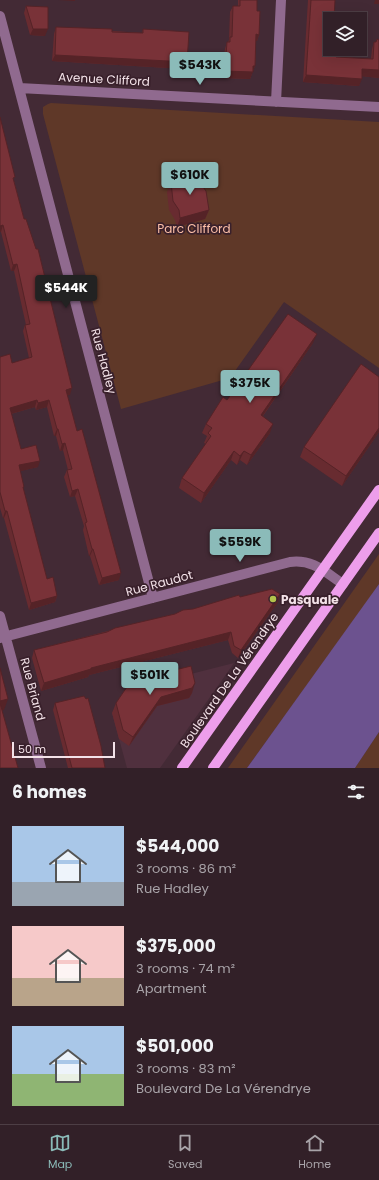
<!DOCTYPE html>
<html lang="en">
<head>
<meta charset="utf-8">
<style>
  body { margin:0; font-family:Poppins,sans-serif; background:#3d2d34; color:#f1f3f6; height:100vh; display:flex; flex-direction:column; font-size:15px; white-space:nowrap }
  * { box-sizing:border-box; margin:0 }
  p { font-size:13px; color:#a8a3a8 }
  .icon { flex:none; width:22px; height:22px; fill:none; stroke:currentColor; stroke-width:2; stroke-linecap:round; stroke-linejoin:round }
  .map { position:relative; height:768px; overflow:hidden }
  .panel { display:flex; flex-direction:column; background:#322028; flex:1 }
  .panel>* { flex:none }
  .tools { position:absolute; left:323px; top:12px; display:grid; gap:8px }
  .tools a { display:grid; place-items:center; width:44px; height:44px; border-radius:0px; background:#322028; box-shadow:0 4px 16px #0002,0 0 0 1px #4d3e45; font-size:20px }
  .scale { position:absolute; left:12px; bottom:10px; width:103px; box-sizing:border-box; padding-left:4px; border:2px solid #f3e2e8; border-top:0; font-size:11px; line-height:14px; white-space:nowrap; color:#f3e2e8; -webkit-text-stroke:3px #39202b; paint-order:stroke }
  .price { position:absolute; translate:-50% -34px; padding:0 9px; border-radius:4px; background:#8bbbb9; color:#111; font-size:13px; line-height:26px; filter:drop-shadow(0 1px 2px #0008) }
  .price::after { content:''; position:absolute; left:50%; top:24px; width:12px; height:9px; margin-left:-6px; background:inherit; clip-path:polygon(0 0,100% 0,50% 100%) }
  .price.on { background:#222; color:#fff }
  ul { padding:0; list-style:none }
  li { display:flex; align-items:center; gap:12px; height:100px; padding:0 12px }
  li span { display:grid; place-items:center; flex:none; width:112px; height:80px; border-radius:0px; color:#555 }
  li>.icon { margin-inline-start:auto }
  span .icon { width:48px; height:48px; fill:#fffc; stroke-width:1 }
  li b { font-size:17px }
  h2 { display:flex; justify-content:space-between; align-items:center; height:48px; padding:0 12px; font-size:17px }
  .menu { display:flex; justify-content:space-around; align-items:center; height:56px; border-top:1px solid #4d3e45; background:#322028; font-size:11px; color:#a8a3a8 }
  .menu a { display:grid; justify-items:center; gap:2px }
  .menu .on { color:#8bbbb9 }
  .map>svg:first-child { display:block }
</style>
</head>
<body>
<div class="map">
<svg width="379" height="768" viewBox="0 0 379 768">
  <rect width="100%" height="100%" fill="#432a35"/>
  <path fill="#50303e" d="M234 663 160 768H127L112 713 128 690Z"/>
  <path fill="#5f3828" d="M51 103 379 122V368L284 302 230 378 121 409 43 114V107L48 104Z
    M379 554V584L364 606 247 768H228Z
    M379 732V768H355Z"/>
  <path fill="#6c528f" d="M379 584V732L355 768H247Z"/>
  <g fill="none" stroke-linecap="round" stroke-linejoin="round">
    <path stroke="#906a8f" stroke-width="10" d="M0 16 153 598
      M19 88 379 107
      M276 102 281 0
      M0 616 41 768
      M0 638 290 562C313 559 325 572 343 584"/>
    <path stroke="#ed9eeb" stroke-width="10" d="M182 768 379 490
      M213 768 379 533"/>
  </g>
  <path fill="#682b30" d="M238 0H257V11L259 35 257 41H256L255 66 250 79 223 78V72H220L221 62 223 55H224L225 49 227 42H228L229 40 230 12 233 6H238Z
    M308 0H335L334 19 336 57 371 59 372 49 374 42H376L377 39 379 40V78L362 76 359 86 303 82Z
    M26 6 45 36 30 35 24 13Z
    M56 27 142 33 143 29 187 62 185 69 52 61 54 34Z
    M0 117 14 181 70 395H67L77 431 119 580 99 585 90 556H89L83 530 84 526 75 496 70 497 64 477 67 470H68L63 450 60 451 56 436H54L47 407 36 410 35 407 11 414 21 449 38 467 20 471 23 490 47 579 57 596 55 602 29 610 4 518H3L0 508V357L12 363 29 358 23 331 25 325H26L14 271H11L1 232H0Z
    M171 182 209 210 205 219 177 227 175 220 169 210 167 192Z
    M313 343 263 416 270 433 247 465 240 460 237 465 231 460 201 503 179 488 182 478 206 444 204 443 207 436 202 433 206 424 227 400Z
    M379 377V432L342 486 300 457 304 447Z
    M240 597 278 602 238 658 232 653 228 640 89 675 88 677 41 691 32 658 34 650Z
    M192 693 189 698 157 706 129 746 119 739 112 713 116 703Z
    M55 703 105 768H68L53 710Z"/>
  <path fill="#552327" d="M58 0H75V1Z
    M375 0H379V4H374Z
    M33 29H48L45 36 30 35Z
    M256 34 259 35 257 41H254Z
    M55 55 187 62 185 69 52 61Z
    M222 65H226L223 72H220Z
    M253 66H255L250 79 223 78 225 71Z
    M362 69 379 70V78L360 76Z
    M306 75 362 79 359 86 303 82Z
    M209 210 205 219 177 227 180 218Z
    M3 225 1 232H0V226Z
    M17 264 14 271H11L13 265Z
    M317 334 313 343 257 424 261 415Z
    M72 388 70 395 64 396 66 390Z
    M37 400 35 407 7 415 10 408Z
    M49 400 47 407 36 410 38 403Z
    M273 424 270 433 247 465 251 455Z
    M379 428V432L342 486 346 476Z
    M57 429H58L56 436H54Z
    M65 443 63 450 60 451 62 444Z
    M234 451 231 460 201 503 204 493Z
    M244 451 240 460 237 465 240 456Z
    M40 461 38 467 17 472 19 465Z
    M78 489 75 496 70 497 72 491Z
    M5 511H7L4 518H3Z
    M92 549H93L90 556H89Z
    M121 573 119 580 99 585 102 578Z
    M280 594 278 602 238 658 241 650Z
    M57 596 55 602 29 610 31 603Z
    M231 632 228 640 89 675 88 677 41 691 44 683 91 668Z
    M195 683 192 693 189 698 157 706 129 746 133 737 161 697Z
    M8 699 4 710 0 711V701Z"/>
  <path fill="#793238" stroke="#552327" d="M240 0H257V11H260L259 35 256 34 255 66H253V72L225 71 226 65H222L223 55H226L227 42H230V37H232L233 6H240Z
    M311 0H335L334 19H335H330V49H336V57L373 59 374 42H376L377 39 379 40V70L362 69V79L306 75Z
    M26 6 48 7V29H33Z
    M56 27 112 29V32L143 33V29L189 32 187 62 55 55Z
    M0 117 15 177 13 178 24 219H26L36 249H38L72 388 66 390 77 431 82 429 121 573 102 578 93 549H92L85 523 87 522 78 489 72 491 67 470 72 469 65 443 62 444 58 429H57L49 400 38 403 37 400 10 408 21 449 36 445 40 461 19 465 24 487H23L47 579 53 577 57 596 31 603 7 511H5L0 492V357L10 354 12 363 32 357 25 325 30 324 17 264 13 265 3 225 0 226Z
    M198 175 201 184 206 191 209 210 180 218 179 210 173 201 171 182Z
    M288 314 317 334 261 415 273 424 251 455 244 451 240 456 234 451 204 493 182 478 211 436 208 433 212 428 206 424 223 397 227 400Z
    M361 364 379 377V428L346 476 304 447Z
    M272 589 280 594 241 650 234 646 231 632 91 668V669L44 683 34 650 107 632 115 628 175 614 183 610 193 609 239 595 240 597Z
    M191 666 195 683 192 688 161 697 133 737 123 730 116 703 131 681Z
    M0 668 8 699 0 701Z
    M84 696 86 699 88 698 101 746 105 768H72L55 703Z
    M0 703 18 768H0Z"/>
  <circle fill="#b2c34c" stroke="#39202b" stroke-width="1.5" cx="273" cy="599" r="4"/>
  <g text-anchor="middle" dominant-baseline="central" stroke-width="3.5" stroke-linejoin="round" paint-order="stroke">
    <g font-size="12" fill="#f3e2e8" stroke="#39202b">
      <text transform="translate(104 79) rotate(3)">Avenue Clifford</text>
      <text transform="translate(104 361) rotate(75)">Rue Hadley</text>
      <text transform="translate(159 583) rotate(-15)">Rue Raudot</text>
      <text transform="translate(229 680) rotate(-55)">Boulevard De La Vérendrye</text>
      <text transform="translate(33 689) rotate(75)">Rue Briand</text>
    </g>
    <g font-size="12" fill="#fcbfa7" stroke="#39202b">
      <text x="194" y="228">Parc Clifford</text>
    </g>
    <g font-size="12" font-weight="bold" fill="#f3e2e8" stroke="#39202b" text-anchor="start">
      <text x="281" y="599">Pasquale</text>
    </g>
  </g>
</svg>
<div class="tools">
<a><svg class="icon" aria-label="layers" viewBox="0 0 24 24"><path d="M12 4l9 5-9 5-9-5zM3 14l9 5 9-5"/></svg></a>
</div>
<div class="scale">50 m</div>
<b class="price" style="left:200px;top:86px">$543K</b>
<b class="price" style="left:190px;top:196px">$610K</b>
<b class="price on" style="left:66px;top:309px">$544K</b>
<b class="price" style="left:250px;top:404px">$375K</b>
<b class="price" style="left:240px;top:563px">$559K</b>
<b class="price" style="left:150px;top:696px">$501K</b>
</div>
<section class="panel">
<h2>6 homes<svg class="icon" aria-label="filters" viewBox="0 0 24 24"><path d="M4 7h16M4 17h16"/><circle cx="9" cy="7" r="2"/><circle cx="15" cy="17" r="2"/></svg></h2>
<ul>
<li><span style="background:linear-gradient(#a9c7e8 70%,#9aa5b1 0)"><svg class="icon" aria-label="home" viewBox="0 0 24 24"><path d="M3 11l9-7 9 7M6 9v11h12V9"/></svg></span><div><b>$544,000</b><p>3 rooms · 86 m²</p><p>Rue Hadley</p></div></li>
<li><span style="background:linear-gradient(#f6c9c9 65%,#b9a48a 0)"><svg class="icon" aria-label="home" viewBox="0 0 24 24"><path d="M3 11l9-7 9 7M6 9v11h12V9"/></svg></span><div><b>$375,000</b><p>3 rooms · 74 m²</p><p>Apartment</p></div></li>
<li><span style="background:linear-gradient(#a9c7e8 60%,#8fb573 0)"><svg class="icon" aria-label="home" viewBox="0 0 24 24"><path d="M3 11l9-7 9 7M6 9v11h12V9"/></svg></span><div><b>$501,000</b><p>3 rooms · 83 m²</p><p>Boulevard De La Vérendrye</p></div></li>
</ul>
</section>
<nav class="menu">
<a class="on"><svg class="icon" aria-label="map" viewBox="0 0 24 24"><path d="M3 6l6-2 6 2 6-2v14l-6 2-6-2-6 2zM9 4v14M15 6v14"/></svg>Map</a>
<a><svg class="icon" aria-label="saved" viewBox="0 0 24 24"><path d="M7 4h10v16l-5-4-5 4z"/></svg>Saved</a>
<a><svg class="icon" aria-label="home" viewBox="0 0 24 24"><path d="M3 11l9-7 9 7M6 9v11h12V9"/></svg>Home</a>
</nav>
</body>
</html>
